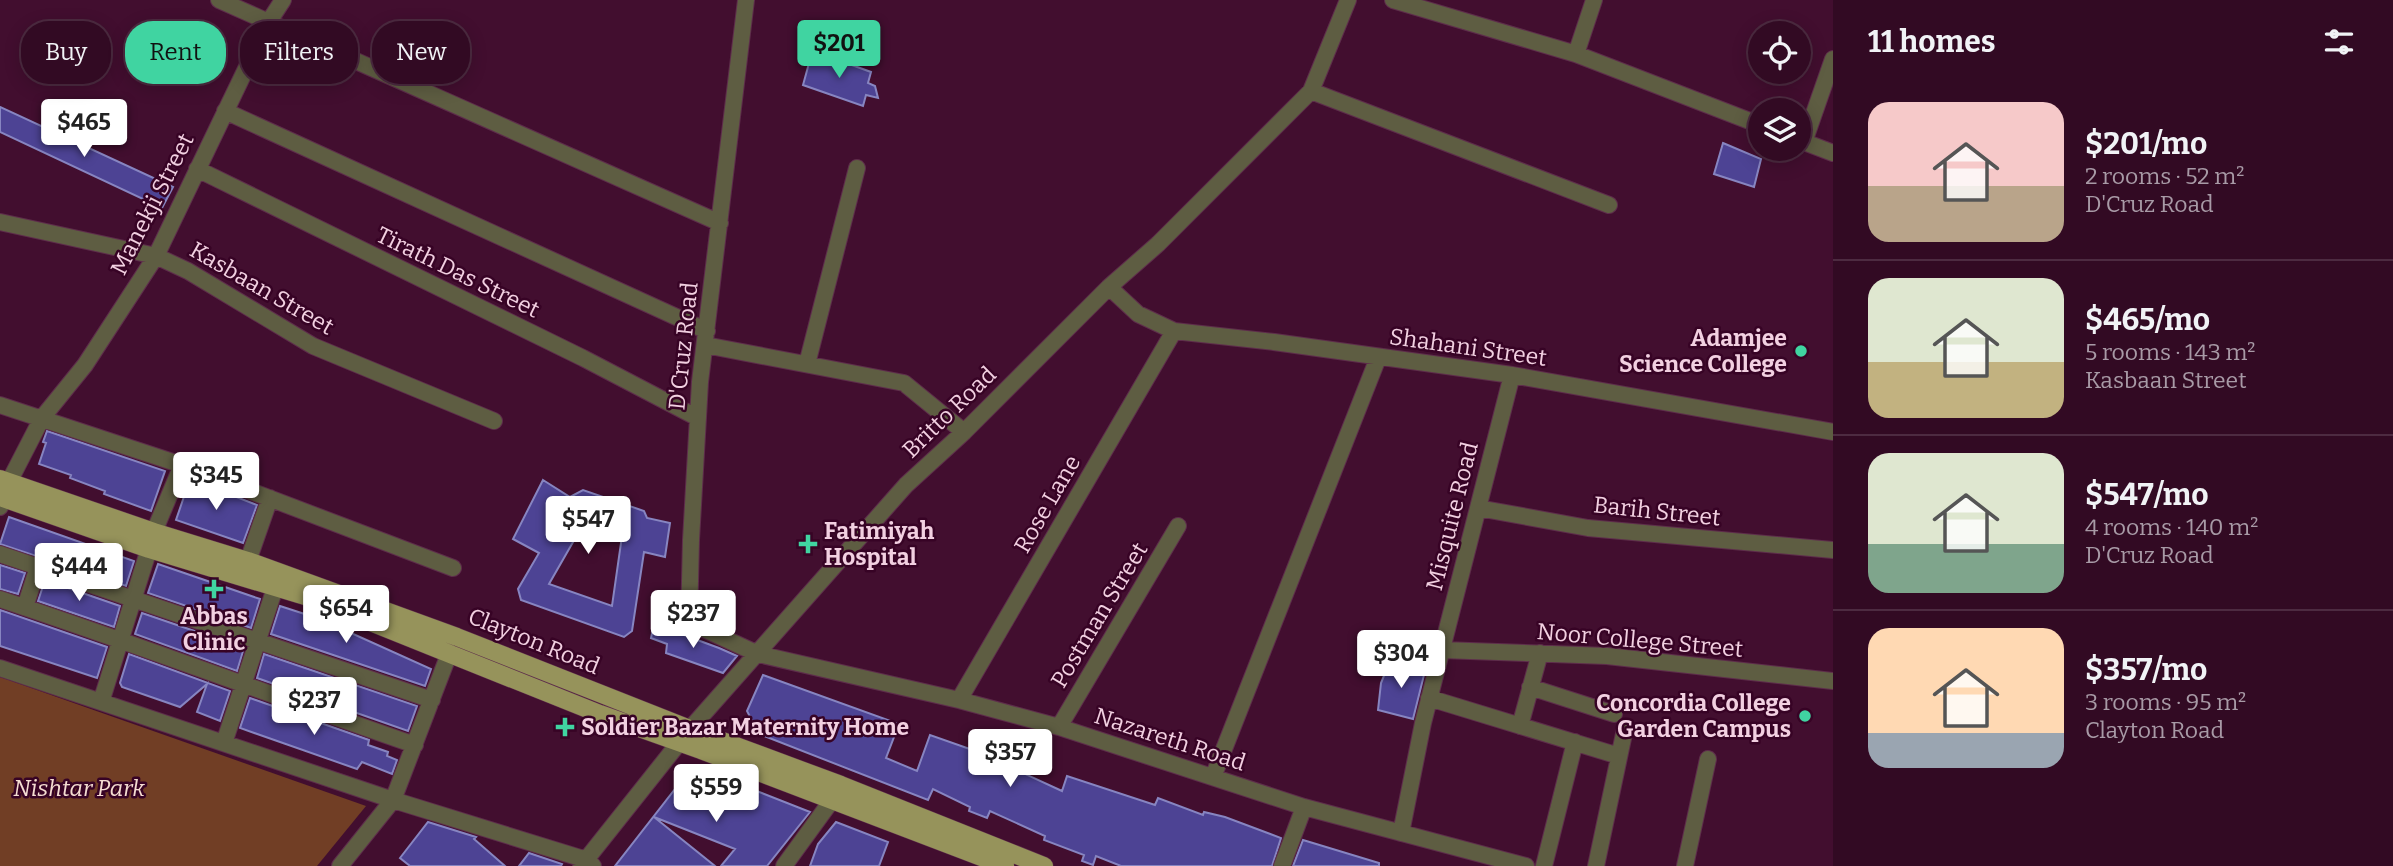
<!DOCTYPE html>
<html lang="en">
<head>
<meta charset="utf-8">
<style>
  body { margin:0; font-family:Bitter,serif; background:#3d1830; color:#f1f3f6; height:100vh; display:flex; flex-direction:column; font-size:26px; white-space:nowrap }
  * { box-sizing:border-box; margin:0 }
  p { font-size:23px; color:#a89aa6 }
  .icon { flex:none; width:38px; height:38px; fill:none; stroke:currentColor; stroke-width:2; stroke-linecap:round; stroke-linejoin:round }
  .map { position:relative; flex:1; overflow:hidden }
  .sheet { display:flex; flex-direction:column; background:#320a23; width:560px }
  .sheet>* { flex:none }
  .top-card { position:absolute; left:21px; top:21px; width:665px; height:63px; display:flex; gap:14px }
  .fabs { position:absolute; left:1748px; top:21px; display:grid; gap:14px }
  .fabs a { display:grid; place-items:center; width:63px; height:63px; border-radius:50%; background:#320a23; box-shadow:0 4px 18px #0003,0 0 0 2px #4d2b41; font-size:35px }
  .price { position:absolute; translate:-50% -60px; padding:0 16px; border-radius:7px; background:#fff; color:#222; font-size:23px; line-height:46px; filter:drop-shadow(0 2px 4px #0008) }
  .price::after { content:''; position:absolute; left:50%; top:42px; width:21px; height:16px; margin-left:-10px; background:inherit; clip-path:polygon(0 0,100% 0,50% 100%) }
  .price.on { background:#40d4a1; color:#111 }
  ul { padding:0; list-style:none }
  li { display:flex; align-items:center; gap:21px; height:175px; padding:0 35px }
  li+li { border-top:2px solid #4d2b41 }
  li span { display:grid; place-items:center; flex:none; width:196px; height:140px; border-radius:21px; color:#555 }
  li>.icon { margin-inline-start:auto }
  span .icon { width:84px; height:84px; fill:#fffc; stroke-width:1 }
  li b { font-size:30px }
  h2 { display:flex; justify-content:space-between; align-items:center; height:84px; padding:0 35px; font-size:30px }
  .pill { padding:0 24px; border-radius:28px; background:#320a23; box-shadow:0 4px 18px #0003,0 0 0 2px #4d2b41; font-size:24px; line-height:63px }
  .pill.on { background:#40d4a1; color:#111 }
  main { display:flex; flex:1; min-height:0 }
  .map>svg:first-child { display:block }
</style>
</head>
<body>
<main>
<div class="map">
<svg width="1833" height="866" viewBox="0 0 1833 866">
  <rect width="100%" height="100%" fill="#420e2f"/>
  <path fill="#713e25" d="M0 677 366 806 317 866H0Z"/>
  <path fill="#4d4394" stroke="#8785c1" stroke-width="2" fill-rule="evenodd" d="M824 55 871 72 868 83 875 86 878 98 866 95 863 106 803 85 811 56 823 59Z
    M0 107 173 187 162 208 0 132Z
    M1723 143 1761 159 1754 187 1714 174Z
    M47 431 165 471 151 511 104 494 105 491 70 478 71 475 39 464 46 443 43 442Z
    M190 479 257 505 243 543 176 520Z
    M543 480 570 497 583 490 644 511 647 518 670 523 665 557 644 552 632 631 624 637 521 600 518 589 539 553 513 539ZM588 516 623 529 612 606 549 584Z
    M9 517 134 561 126 586 0 544Z
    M158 564 260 599 251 628 148 593Z
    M0 565 25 573 18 594 0 589Z
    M45 580 120 606 114 627 38 601Z
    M280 606 320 619 431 669 425 686 271 634Z
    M0 610 107 647 97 678 0 646Z
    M142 613 244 648 237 671 135 634Z
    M654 624 719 648 737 656 723 673 666 653 667 644 651 638Z
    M129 654 230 691 220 721 197 712 207 684 180 707 122 687 120 683Z
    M264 654 417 706 408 731 257 678Z
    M1390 661 1425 671 1413 719 1378 710 1381 683Z
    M763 675 899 724 886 758 917 771 930 735 984 754 989 746 1015 758 1010 767 1062 791 1067 776 1155 805 1158 798 1203 815 1204 812 1225 817 1281 838 1272 866H1121L1096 856 1093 865 1082 861 1084 855 1044 840 1045 836 990 811 987 818 969 811 970 807 933 789 928 800 759 734 747 711Z
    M250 698 369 740 368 745 388 752 387 756 397 760 392 774 362 762 357 769 240 728Z
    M693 766 810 812 767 866H721L735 849 654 817 715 866H615Z
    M428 822 476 837 474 839 505 866H410L400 858Z
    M836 822 888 842 879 866H810L818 844Z
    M1303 840 1379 863V866H1293Z
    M529 853 562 864 561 866H519Z"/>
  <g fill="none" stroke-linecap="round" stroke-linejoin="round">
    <g stroke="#5e2d4b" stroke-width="18">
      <path id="minor" d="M219 0 720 223
        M746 0 700 382 691 540 689 622 758 654 959 700 1059 727 1304 807 1526 866
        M1393 0 1576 54 1760 125
        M1576 54 1594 0
        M1311 91 1609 205
        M225 111 707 331
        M1799 140 1833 153
        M1804 142 1833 59
        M197 169 583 358 698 418
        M0 222 156 256 188 271 313 346 494 421
        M1109 287 1138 314 1174 331 1274 342 1512 375 1833 432
        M705 345 904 383 964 432
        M807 364 857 168
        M0 405 182 465 453 568
        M0 507 9 482 42 418 85 365 156 256 268 23 283 0
        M1478 508 1588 528 1833 550
        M154 532 182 465
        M0 554 432 700
        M248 561 270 498
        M0 599C139 645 276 697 415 745
        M25 607 38 567
        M1442 650 1607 656 1833 681
        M0 668 393 800 587 860 593 866
        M1530 687 1614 714
        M1429 698 1619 756
        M959 700 1174 331
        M101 702 149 549
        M1520 726 1540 653
        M1059 727 1178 526
        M224 743 275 588
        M1213 777 1378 358
        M1401 833 1423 723 1512 375
        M340 866 393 800 449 654
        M581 866 690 729 906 485 964 432 1109 287 1158 244 1311 91 1348 0
        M784 866 832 800
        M1282 866 1304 807
        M1544 866 1575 742
        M1596 866 1625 729
        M1685 866 1708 759"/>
    </g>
    <g stroke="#5e2d4b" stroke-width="19">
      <path id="major" d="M0 479 154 532 248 561 457 637 690 729 841 785 1044 866
        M0 497 149 549 308 597 600 714 701 750 1005 866"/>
    </g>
    <use href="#minor" stroke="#5e5d42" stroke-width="16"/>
    <use href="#major" stroke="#96935b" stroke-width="18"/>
  </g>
  <g fill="#40d4a1" stroke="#370325" stroke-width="2.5">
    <circle cx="1801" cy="351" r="7"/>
    <path d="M804.5 533.5h7v7h7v7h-7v7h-7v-7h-7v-7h7z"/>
    <path d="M210.5 578.5h7v7h7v7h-7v7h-7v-7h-7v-7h7z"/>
    <circle cx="1805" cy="716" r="7"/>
    <path d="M561.5 716.5h7v7h7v7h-7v7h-7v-7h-7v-7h7z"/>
  </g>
  <g text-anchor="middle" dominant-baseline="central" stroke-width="5" stroke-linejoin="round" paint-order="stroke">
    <g font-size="23" fill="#f2d0e1" stroke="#370325">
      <text transform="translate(152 204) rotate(-63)">Manekji Street</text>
      <text transform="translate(458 272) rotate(26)">Tirath Das Street</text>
      <text transform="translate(262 288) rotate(30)">Kasbaan Street</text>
      <text transform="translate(683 346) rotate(-84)">D'Cruz Road</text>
      <text transform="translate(1468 347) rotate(8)">Shahani Street</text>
      <text transform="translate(949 412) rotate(-44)">Britto Road</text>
      <text transform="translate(1047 504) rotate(-60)">Rose Lane</text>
      <text transform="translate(1657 511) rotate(6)">Barih Street</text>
      <text transform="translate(1452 516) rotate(-76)">Misquite Road</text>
      <text transform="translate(1099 615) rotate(-59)">Postman Street</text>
      <text transform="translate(1640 640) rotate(5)">Noor College Street</text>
      <text transform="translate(534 641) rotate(22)">Clayton Road</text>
      <text transform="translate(1170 739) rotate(18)">Nazareth Road</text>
    </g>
    <g font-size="23" font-weight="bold" fill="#f2d0e1" stroke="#370325" text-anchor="end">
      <text x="1787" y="338">Adamjee<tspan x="1787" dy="26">Science College</tspan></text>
      <text x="824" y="531" text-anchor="start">Fatimiyah<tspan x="824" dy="26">Hospital</tspan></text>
      <text x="214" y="616" text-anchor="middle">Abbas<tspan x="214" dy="26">Clinic</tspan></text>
      <text x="1791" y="703">Concordia College<tspan x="1791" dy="26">Garden Campus</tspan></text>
      <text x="581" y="727" text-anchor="start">Soldier Bazar Maternity Home</text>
    </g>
    <g font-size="23" font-style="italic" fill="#f5ddd1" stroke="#370325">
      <text x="79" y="788">Nishtar Park</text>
    </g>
  </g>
</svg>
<div class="fabs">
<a><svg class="icon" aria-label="locate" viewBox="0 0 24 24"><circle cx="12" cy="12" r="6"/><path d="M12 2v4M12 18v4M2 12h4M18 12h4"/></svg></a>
<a><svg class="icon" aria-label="layers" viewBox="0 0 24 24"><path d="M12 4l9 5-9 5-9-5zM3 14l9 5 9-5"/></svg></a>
</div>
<b class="price on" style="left:839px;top:80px">$201</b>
<b class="price" style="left:84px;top:159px">$465</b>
<b class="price" style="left:216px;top:512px">$345</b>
<b class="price" style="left:588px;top:556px">$547</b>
<b class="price" style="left:79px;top:603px">$444</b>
<b class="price" style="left:346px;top:645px">$654</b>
<b class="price" style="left:693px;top:650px">$237</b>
<b class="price" style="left:1401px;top:690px">$304</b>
<b class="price" style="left:314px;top:737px">$237</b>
<b class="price" style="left:1010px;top:789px">$357</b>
<b class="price" style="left:716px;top:824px">$559</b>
<div class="top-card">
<a class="pill">Buy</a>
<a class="pill on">Rent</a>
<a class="pill">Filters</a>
<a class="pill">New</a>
</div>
</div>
<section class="sheet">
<h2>11 homes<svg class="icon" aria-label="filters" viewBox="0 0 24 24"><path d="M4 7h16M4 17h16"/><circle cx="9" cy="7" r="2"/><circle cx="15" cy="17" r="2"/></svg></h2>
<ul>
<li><span style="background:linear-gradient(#f6c9c9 60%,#b9a48a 0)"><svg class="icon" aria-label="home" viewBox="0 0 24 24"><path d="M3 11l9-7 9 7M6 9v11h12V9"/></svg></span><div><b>$201/mo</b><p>2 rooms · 52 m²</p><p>D'Cruz Road</p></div></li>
<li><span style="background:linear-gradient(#dfe7d0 60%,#c2b280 0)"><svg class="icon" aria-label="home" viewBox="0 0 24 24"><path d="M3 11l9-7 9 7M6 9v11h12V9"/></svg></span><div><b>$465/mo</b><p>5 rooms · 143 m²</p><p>Kasbaan Street</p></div></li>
<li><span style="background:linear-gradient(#dfe7d0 65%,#7fa58c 0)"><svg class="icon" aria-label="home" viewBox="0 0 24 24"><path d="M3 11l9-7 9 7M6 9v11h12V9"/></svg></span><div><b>$547/mo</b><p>4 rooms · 140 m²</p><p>D'Cruz Road</p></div></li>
<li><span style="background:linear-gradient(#ffd9b3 75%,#9aa5b1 0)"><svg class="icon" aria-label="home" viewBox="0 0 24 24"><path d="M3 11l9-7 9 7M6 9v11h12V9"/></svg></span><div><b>$357/mo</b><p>3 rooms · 95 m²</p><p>Clayton Road</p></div></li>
</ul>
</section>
</main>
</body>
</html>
